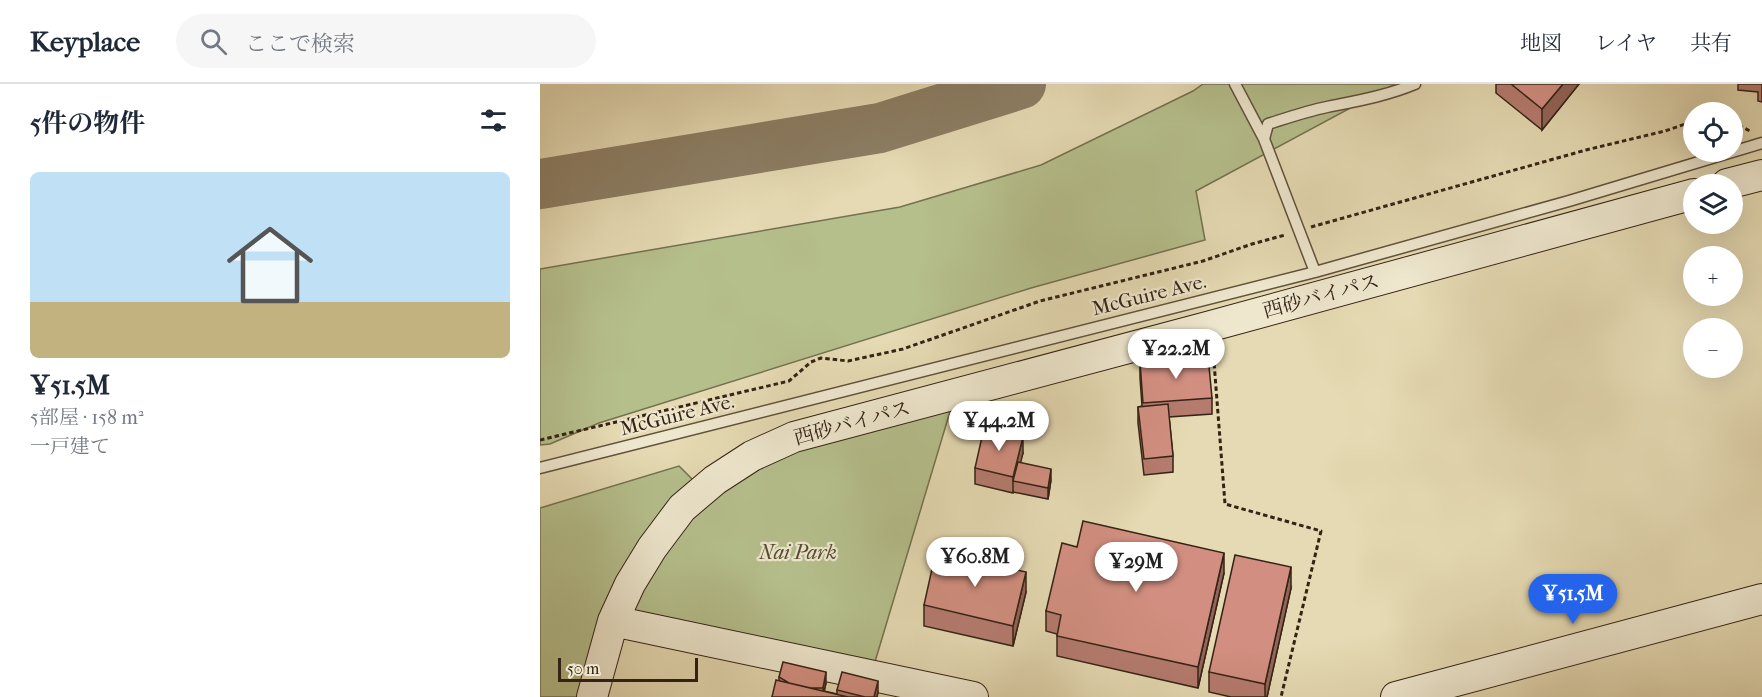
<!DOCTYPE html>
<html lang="ja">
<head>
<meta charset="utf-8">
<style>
  body { margin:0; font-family:"IM FELL French Canon","Noto Serif JP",serif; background:#f6f6f7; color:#1f2937; height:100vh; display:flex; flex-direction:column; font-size:22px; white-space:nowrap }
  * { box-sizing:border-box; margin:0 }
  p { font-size:20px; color:#747a83 }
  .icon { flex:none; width:33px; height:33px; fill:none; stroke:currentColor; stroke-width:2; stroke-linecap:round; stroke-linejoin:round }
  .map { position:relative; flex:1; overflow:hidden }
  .details { display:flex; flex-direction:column; background:#fff; width:540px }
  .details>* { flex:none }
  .controls { position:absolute; left:1143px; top:18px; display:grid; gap:12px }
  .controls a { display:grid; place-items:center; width:60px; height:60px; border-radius:50%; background:#fff; box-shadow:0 6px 24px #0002; font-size:30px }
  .scale { position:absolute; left:18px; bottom:15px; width:140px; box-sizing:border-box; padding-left:6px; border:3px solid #342315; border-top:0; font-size:16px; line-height:21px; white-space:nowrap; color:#342315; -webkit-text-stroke:4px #eee7ce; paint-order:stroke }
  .price { position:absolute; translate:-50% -51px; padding:0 14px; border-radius:21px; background:#fff; color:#222; font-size:20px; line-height:39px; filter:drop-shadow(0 2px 3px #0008) }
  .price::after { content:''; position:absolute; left:50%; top:36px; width:18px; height:14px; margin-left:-9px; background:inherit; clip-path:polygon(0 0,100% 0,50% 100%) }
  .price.current { background:#2563eb; color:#fff }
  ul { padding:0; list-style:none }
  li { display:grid; align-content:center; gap:12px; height:318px; padding:0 30px }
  li span { display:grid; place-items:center; height:186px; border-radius:9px; color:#555 }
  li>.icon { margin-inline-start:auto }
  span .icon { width:108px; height:108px; fill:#fffc; stroke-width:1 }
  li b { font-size:26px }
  h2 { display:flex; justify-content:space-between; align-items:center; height:72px; padding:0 30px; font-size:26px }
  header { display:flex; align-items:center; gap:36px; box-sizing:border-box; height:84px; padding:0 30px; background:#fff; border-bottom:2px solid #e0e1e3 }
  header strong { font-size:28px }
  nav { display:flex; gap:33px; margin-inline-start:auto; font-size:21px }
  .search { width:420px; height:54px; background:#f6f6f7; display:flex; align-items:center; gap:15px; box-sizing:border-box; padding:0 21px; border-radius:33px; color:#747a83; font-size:22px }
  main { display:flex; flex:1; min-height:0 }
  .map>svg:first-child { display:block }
</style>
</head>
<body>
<header>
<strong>Keyplace</strong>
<div class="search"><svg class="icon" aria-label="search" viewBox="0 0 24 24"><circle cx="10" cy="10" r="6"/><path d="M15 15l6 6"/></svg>ここで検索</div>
<nav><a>地図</a><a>レイヤ</a><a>共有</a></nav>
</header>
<main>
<section class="details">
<h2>5件の物件<svg class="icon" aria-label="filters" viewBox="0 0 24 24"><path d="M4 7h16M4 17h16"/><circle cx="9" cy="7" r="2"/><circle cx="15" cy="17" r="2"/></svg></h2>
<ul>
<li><span style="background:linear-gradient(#bfe0f5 70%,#c2b280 0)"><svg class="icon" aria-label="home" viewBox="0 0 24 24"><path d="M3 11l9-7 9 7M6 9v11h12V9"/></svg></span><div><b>¥51.5M</b><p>5部屋 · 158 m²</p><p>一戸建て</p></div></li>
</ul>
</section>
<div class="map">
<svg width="1222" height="613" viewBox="0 0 1222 613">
  <rect width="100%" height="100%" fill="#e5dab3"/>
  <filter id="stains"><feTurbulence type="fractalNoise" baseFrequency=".00333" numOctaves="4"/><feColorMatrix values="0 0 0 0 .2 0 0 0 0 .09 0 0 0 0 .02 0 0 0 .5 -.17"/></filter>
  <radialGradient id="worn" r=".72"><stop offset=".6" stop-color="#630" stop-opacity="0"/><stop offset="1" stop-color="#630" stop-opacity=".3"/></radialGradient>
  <path fill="#b5bf8c" stroke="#747150" stroke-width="1.5" d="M663 0H855L656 107 665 156 491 204 59 339 10 360 0 361V185L360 123 501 81 653 7Z
    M415 311 331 591 73 537 90 500 212 372Z
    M139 382 157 400 43 613H0V424Z"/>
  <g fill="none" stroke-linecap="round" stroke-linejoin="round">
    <path stroke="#8c7e64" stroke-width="50" d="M0 100 340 44 481 0"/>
    <g stroke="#60513c" stroke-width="13">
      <path id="lane" d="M695 0 724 55
        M775 188 724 55 728 40C747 34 767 27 787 23 817 17 846 12 875 0
        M0 384 775 188 1029 117 1222 59"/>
    </g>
    <g stroke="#342315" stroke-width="32">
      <path id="secondary" d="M1187 100 1222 91
        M73 537 433 613
        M52 613 73 537 90 500 112 464 142 424 175 396 212 372 254 353 671 242 1154 110
        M856 613 1222 515"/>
    </g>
    <path stroke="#342315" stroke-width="3" stroke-dasharray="4.5 3" stroke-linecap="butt" d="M1192 38 1210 47
      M771 143 1046 66 1125 47 1154 37
      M673 265 685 420 781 447 741 613
      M0 356 249 297 271 278 281 274 308 277 363 265 500 217 663 177 712 160 745 151"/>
    <use href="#lane" stroke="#eee7ce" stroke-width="10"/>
    <use href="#secondary" stroke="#eee7ce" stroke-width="30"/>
  </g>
  <path fill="#b57b6f" stroke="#342315" stroke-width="1.5" d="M956 0H1039L1002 46 956 9Z
    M1198 0H1222V18L1218 17V8L1198 6Z
    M600 278 672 314V330L629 333 633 372V388L604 391 598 339V323L602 322 600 294Z
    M483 369 480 378 511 396 508 415 473 408V409L435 400V384Z
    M537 463 684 489 658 604 517 572V550L506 547V527Z
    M751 504 727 613H691L669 608V588Z
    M486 508 473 562 384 542V521Z
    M239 593 286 599 284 607 297 610V606L338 608 337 613H232L239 596Z"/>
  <path fill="#93645a" stroke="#342315" stroke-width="1.5" d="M1023 0H1039L1002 46V25Z
    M483 353V369L476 397H473V409V393Z
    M511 385V396L508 415V404Z
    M684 469V489L658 604V583Z
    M751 483V504L727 613H725V600Z
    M486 488V508L473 562V542Z
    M286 588V599L283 613V604Z
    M338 597V608L337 613H334Z"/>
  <path fill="#d28f81" stroke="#342315" stroke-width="1.5" d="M971 0H1023L1002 25Z
    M668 272 672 314 603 319 600 278Z
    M628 320 633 372 604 375 598 323Z
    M444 344 483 353 473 393 435 384Z
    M478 378 511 385 508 404 473 397Z
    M543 437 684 469 658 583 517 552 521 531 506 527 522 459 537 463Z
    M396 467 486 488 473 542 384 521Z
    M695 471 751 483 725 600 669 588Z
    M243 578 286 588 283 604H271L249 599 239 593Z
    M302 588 338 597 334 613H325L297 606Z
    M236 596 308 613H232Z"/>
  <g text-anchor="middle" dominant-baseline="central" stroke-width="4.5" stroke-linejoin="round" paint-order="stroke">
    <g font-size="20" fill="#342315" stroke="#eee7ce">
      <text transform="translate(609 211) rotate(-14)">McGuire Ave.</text>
      <text transform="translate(781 212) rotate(-15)">西砂バイパス</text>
      <text transform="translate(137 331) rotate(-14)">McGuire Ave.</text>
      <text transform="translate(312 339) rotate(-15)">西砂バイパス</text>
    </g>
    <g font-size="20" font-style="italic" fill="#544a33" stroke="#eee7ce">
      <text x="258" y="468">Nai Park</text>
    </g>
  </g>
  <rect width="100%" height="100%" filter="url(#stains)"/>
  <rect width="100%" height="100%" fill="url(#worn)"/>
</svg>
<div class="controls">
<a><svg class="icon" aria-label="locate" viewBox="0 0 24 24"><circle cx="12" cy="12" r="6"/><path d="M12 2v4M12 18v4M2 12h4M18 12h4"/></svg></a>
<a><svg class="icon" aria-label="layers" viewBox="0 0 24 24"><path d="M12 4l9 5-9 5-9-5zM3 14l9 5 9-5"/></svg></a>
<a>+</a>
<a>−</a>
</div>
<div class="scale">50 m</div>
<b class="price" style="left:636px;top:296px">¥22.2M</b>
<b class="price" style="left:459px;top:368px">¥44.2M</b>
<b class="price" style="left:435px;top:504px">¥60.8M</b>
<b class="price" style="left:596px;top:509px">¥29M</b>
<b class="price current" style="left:1033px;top:541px">¥51.5M</b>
</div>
</main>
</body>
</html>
